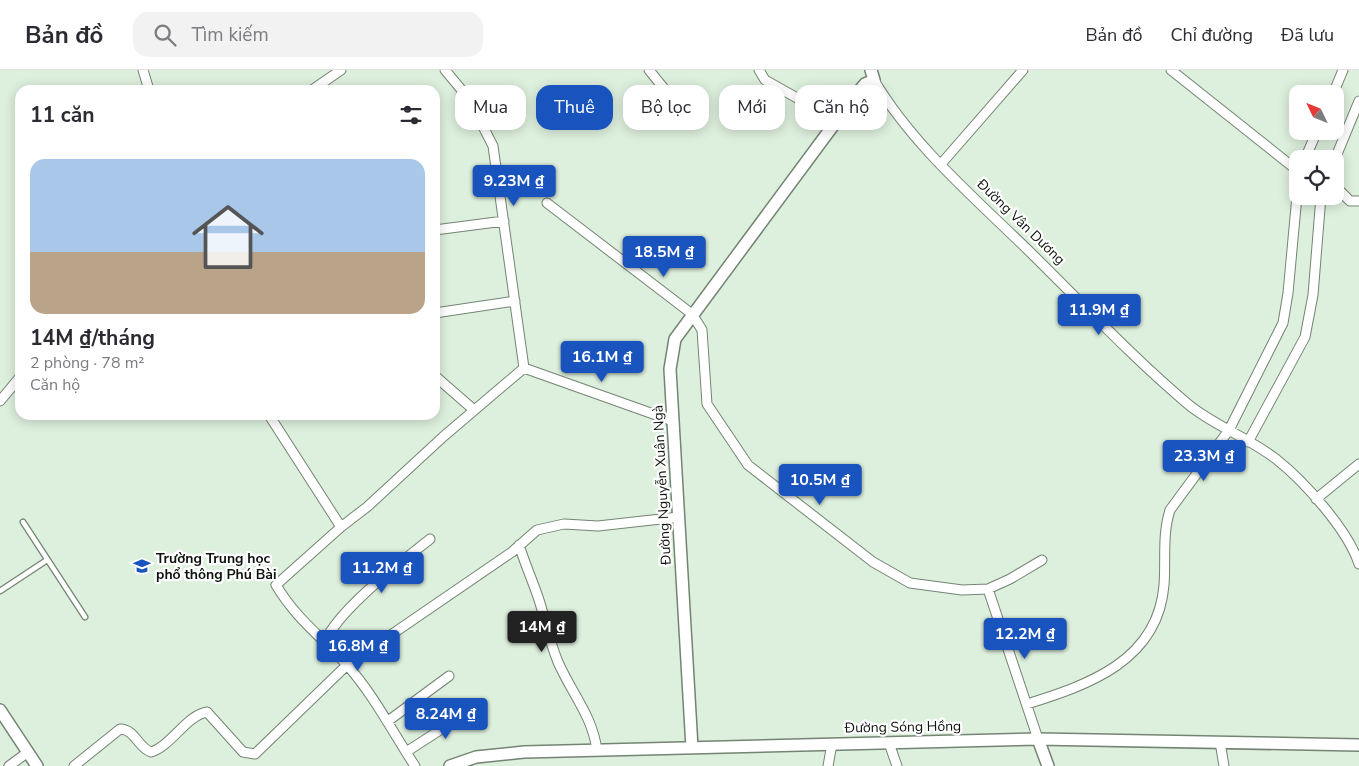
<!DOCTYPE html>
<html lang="vi">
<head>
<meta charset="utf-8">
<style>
  body { margin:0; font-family:"Nunito Sans",sans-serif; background:#f2f2f3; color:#2b2b33; height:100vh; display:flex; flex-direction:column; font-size:19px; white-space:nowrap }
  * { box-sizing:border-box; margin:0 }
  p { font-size:16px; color:#7c7c81 }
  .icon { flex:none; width:28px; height:28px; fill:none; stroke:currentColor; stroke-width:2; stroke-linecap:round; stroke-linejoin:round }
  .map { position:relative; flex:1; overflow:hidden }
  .drawer { position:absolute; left:15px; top:15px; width:425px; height:335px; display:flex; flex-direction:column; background:#fff; border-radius:15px; box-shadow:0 2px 12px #0003 }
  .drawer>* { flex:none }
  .hud { position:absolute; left:455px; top:15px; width:475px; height:45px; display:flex; gap:10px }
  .needle { width:32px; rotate:313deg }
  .controls { position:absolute; left:1289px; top:15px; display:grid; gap:10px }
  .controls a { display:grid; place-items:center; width:55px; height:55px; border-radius:10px; background:#fff; box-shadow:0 2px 12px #0003; font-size:25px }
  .price { position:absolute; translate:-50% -42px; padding:0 11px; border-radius:5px; background:#1853be; color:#fff; font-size:16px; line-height:32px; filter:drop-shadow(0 1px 2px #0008) }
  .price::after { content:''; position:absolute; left:50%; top:30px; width:15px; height:11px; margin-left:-8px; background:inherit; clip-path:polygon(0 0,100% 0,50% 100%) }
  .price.current { background:#222; color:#fff }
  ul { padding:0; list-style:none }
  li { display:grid; align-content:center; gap:10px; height:265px; padding:0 15px }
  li+li { border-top:1px solid #e1e1e2 }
  li span { display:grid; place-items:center; height:155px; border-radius:15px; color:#555 }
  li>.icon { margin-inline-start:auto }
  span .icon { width:90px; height:90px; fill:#fffc; stroke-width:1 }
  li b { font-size:21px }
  h2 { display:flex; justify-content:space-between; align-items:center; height:60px; padding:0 15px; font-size:21px }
  .chip { padding:0 18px; border-radius:15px; background:#fff; box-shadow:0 2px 12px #0003; font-size:18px; line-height:45px }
  .chip.current { background:#1853be; color:#fff }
  header { display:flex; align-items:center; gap:30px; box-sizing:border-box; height:70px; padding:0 25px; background:#fff; border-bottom:1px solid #e1e1e2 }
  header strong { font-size:24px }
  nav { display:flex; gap:28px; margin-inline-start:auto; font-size:18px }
  .search { width:350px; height:45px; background:#f2f2f3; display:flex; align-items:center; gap:12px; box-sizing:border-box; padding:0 18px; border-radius:15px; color:#7c7c81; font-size:19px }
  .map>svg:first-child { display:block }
</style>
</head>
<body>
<header>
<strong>Bản đồ</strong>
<div class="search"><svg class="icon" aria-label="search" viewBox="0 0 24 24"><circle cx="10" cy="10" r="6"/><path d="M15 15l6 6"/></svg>Tìm kiếm</div>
<nav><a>Bản đồ</a><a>Chỉ đường</a><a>Đã lưu</a></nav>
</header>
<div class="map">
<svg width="1359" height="696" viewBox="0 0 1359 696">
  <rect width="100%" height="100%" fill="#ddefdd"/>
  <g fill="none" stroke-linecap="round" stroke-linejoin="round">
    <g stroke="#748474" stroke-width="7">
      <path id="service" d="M23 452 85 547
        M0 521 47 490"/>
    </g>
    <g stroke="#748474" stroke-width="11">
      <path id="minor" d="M143 0 149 20
        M445 0 469 29 493 76 524 298
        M649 0 666 21
        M759 0 765 10 797 28 830 60
        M1171 0 1298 101
        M874 10C913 76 976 129 1031 183 1083 234 1133 288 1189 335 1215 356 1249 368 1276 389 1304 411 1348 460 1359 494
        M312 20 341 0
        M1333 24 1343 0
        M1305 89 1317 61
        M1335 89 1359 31
        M941 94 1023 0
        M1335 116 1350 131H1359
        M547 133 692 244 702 260 707 334 748 395 873 492 910 513 962 520 988 519 1010 509 1042 490
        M435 160 504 151
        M435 243 515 231
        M524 298 673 351
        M435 306 474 340
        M0 331 20 307
        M269 345 341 457 276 515C297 550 321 566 347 595 374 625 393 663 415 696
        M1248 372 1305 267 1313 225 1321 126
        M1316 429 1359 394
        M341 457 367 437 444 366 524 298
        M519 475C525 494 534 514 540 533 546 553 550 573 558 592 572 624 592 645 597 680
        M988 519 1038 669
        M324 573C340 538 399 494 430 469
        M1027 634C1088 615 1158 591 1164 515 1166 490 1162 465 1170 440L1229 360 1283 253 1288 223 1298 115
        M388 651 449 606
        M1220 672 1224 696
        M889 673 897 696
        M406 682 437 662 468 635
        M9 696 28 682
        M74 696 120 659C135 659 138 678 151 682 171 676 187 645 207 642L243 682 255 684 347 595 512 482 537 460 564 454 598 456 679 447
        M828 696 832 674"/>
    </g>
    <g stroke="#748474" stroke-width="14">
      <path id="tertiary" d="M0 640 37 696
        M1038 669 1048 696
        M692 678 670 299 675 269 858 22 865 14 874 10 871 0
        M450 696 476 687 524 682 1038 669 1359 675"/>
    </g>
    <use href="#service" stroke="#fff" stroke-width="4.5"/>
    <use href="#minor" stroke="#fff" stroke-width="9"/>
    <use href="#tertiary" stroke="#fff" stroke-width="11"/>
  </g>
  <defs>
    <g id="school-bare" transform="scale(1.35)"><path d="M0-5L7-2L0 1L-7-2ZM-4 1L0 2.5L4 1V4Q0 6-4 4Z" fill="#1853be" stroke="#fff" stroke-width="2.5" paint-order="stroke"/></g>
  </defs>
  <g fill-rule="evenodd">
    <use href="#school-bare" x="142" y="496"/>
  </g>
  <g text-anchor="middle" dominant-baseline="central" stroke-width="4.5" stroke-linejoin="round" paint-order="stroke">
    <g font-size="14" fill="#0d130d" stroke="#fff">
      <text transform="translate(1021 152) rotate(44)">Đường Vân Dương</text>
      <text transform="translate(662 415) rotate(-93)">Đường Nguyễn Xuân Ngà</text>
      <text transform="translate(903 657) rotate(-1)">Đường Sóng Hồng</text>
    </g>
    <g font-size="14" font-weight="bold" fill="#0d130d" stroke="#fff" text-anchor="start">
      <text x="156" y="488">Trường Trung học<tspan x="156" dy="16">phổ thông Phú Bài</tspan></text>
    </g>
  </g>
</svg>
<div class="controls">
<a><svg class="needle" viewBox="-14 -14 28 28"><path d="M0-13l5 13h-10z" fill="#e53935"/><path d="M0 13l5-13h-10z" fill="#7c7c81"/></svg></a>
<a><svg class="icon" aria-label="locate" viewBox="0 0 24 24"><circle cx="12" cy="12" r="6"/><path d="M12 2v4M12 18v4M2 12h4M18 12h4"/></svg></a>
</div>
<b class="price" style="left:514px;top:137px">9.23M ₫</b>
<b class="price" style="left:664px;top:208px">18.5M ₫</b>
<b class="price" style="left:1099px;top:266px">11.9M ₫</b>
<b class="price" style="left:602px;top:313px">16.1M ₫</b>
<b class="price" style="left:1204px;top:412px">23.3M ₫</b>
<b class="price" style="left:820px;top:436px">10.5M ₫</b>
<b class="price" style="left:382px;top:524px">11.2M ₫</b>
<b class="price current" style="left:542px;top:583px">14M ₫</b>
<b class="price" style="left:1025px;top:590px">12.2M ₫</b>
<b class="price" style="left:358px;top:602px">16.8M ₫</b>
<b class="price" style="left:446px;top:670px">8.24M ₫</b>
<div class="hud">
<a class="chip">Mua</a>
<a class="chip current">Thuê</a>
<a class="chip">Bộ lọc</a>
<a class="chip">Mới</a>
<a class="chip">Căn hộ</a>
</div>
<section class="drawer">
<h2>11 căn<svg class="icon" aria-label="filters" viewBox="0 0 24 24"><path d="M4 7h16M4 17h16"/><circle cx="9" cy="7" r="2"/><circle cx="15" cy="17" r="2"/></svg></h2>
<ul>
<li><span style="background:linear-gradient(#a9c7e8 60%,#b9a48a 0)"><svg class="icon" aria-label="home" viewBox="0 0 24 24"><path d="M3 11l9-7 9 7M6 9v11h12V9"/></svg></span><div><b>14M ₫/tháng</b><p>2 phòng · 78 m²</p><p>Căn hộ</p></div></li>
</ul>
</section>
</div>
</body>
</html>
